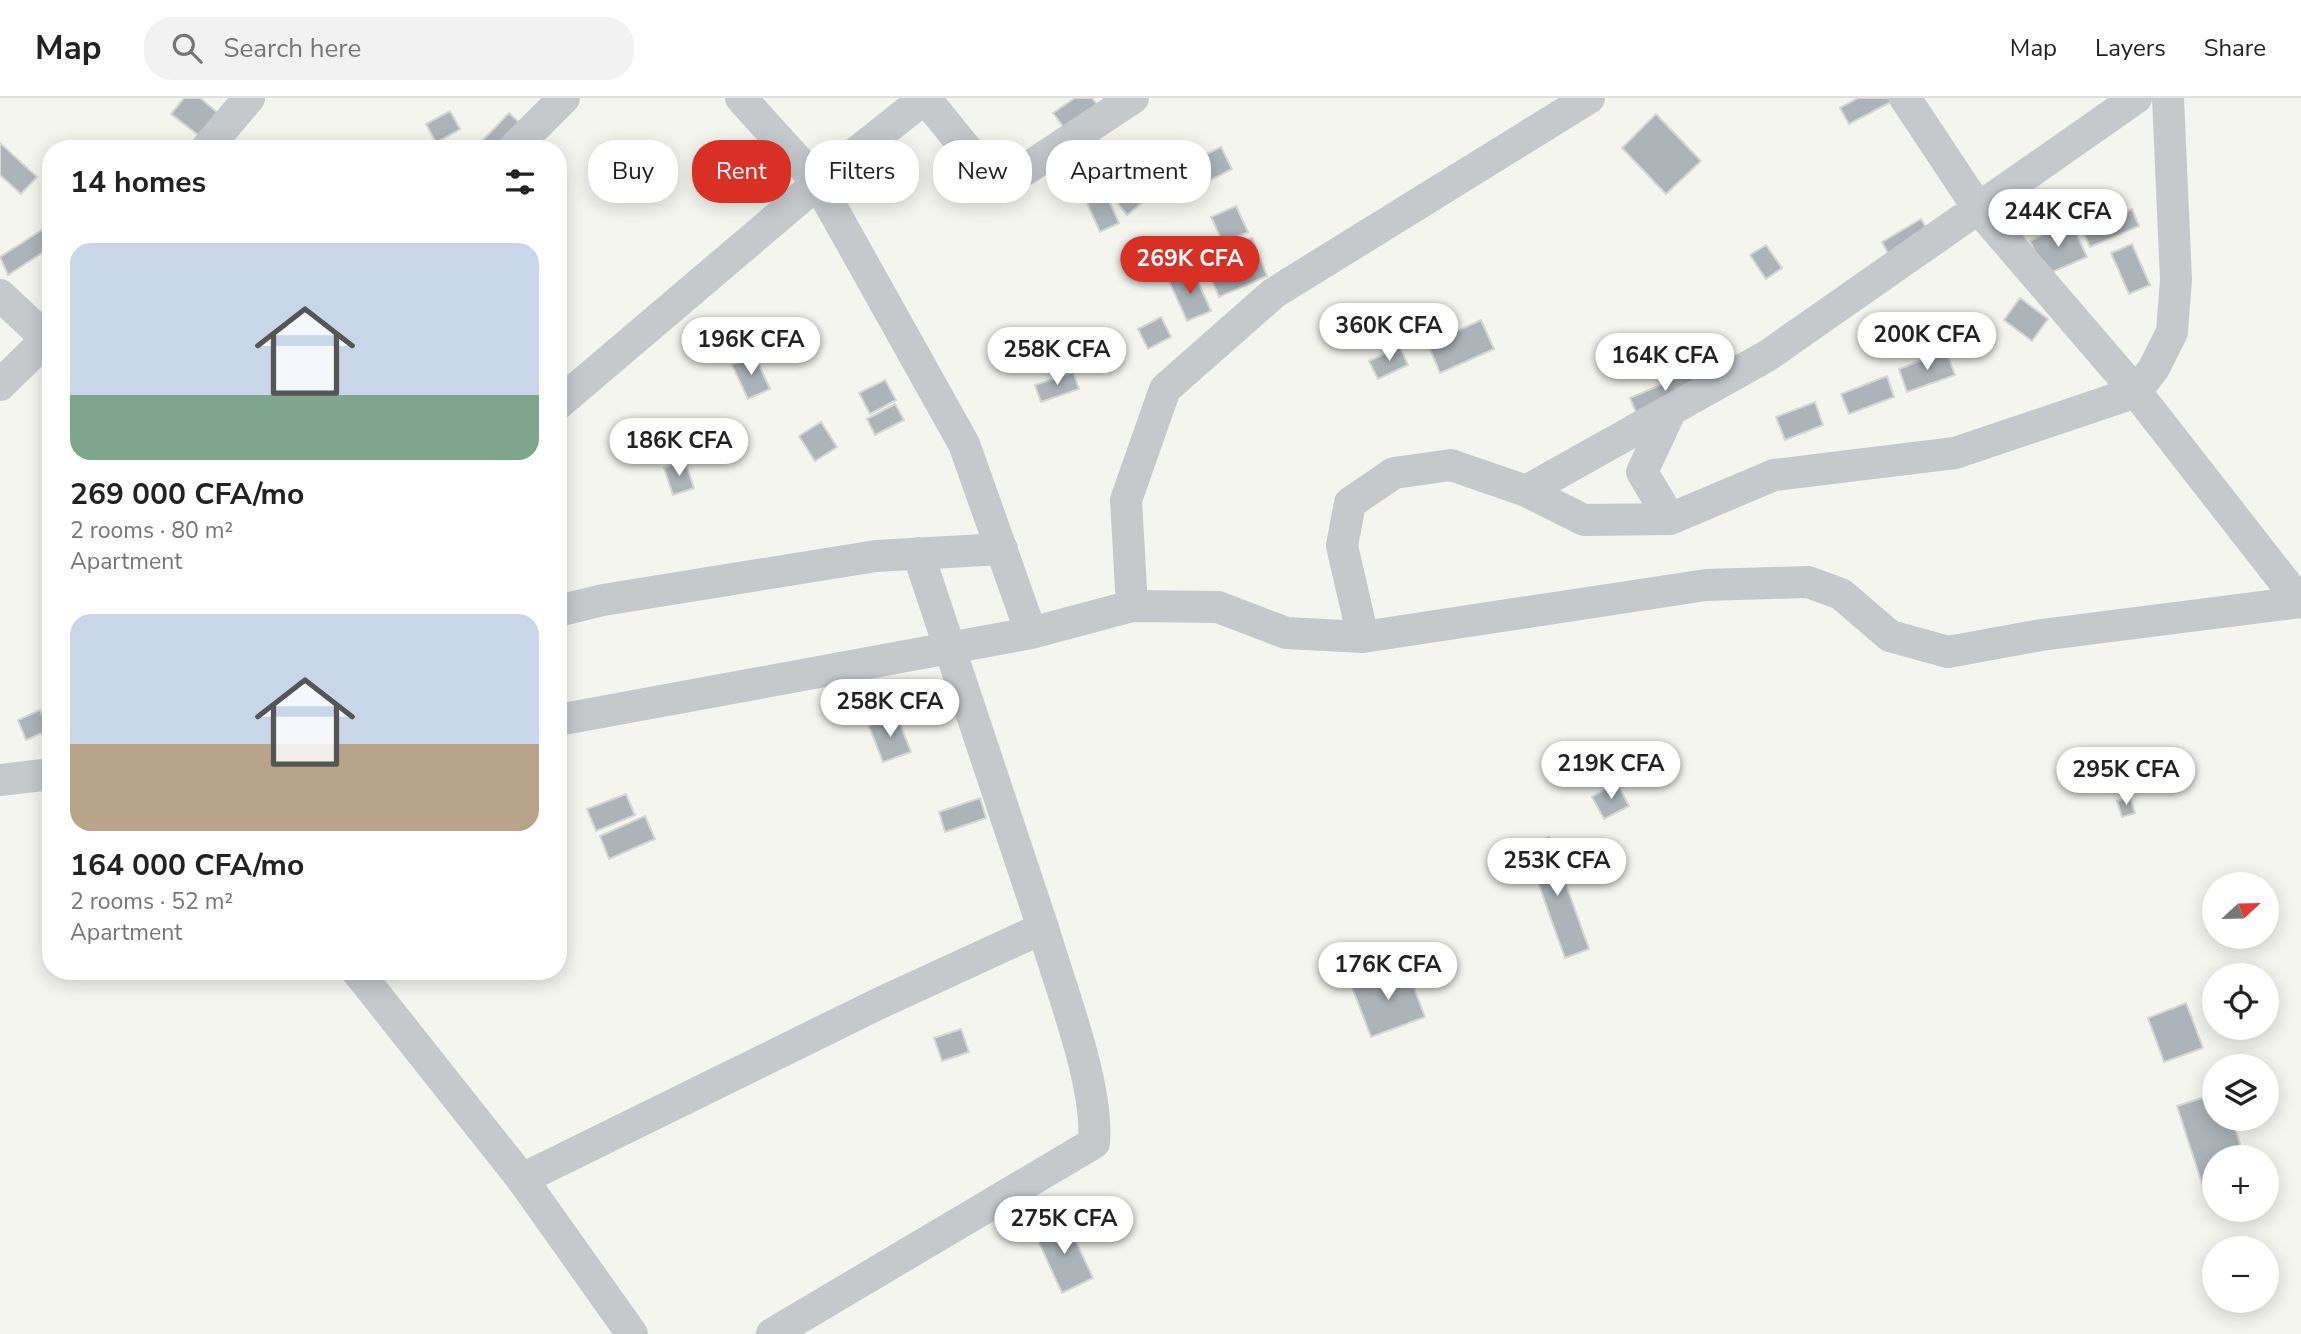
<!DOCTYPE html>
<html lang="en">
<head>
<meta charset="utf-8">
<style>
  body { margin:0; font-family:"Nunito Sans",sans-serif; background:#f2f2f2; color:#222; height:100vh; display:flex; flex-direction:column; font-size:26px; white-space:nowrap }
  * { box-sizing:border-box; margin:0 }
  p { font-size:23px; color:#767676 }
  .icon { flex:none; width:38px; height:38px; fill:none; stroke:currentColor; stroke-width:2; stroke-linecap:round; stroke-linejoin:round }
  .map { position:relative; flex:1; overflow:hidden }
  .panel { position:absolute; left:42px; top:42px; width:525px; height:840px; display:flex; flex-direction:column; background:#fff; border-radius:28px; box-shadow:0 4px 18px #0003 }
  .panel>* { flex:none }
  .guide { position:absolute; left:588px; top:42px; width:665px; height:63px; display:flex; gap:14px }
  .needle { width:46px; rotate:68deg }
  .controls { position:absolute; left:2202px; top:774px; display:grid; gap:14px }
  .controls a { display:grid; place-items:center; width:77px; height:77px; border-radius:50%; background:#fff; box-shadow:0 4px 18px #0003; font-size:35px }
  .price { position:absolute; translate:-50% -60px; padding:0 16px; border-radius:24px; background:#fff; color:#222; font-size:23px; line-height:46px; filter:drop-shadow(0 2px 4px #0008) }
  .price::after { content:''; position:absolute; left:50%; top:42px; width:21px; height:16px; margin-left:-10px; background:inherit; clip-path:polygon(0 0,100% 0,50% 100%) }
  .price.current { background:#d93025; color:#fff }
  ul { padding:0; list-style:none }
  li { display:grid; align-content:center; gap:14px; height:371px; padding:0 28px }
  li span { display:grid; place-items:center; height:217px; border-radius:21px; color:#555 }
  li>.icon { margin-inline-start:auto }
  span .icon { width:126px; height:126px; fill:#fffc; stroke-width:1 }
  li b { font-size:30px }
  h2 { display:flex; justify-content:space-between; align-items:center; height:84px; padding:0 28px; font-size:30px }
  .chip { padding:0 24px; border-radius:28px; background:#fff; box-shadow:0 4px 18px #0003; font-size:24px; line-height:63px }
  .chip.current { background:#d93025; color:#fff }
  header { display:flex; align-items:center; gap:42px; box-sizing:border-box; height:98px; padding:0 35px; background:#fff; border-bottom:2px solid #e0e0e0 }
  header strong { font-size:33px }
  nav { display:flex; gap:38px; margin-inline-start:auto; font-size:24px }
  .search { width:490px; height:63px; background:#f2f2f2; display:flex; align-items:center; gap:18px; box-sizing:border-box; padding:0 24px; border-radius:28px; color:#767676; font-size:26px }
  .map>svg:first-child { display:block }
</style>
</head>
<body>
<header>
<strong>Map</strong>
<div class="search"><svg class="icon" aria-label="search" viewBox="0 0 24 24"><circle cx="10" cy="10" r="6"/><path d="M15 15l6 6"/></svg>Search here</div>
<nav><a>Map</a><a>Layers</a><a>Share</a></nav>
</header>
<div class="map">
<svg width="2301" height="1236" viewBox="0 0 2301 1236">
  <rect width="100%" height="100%" fill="#f5f5f0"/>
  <path fill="#acb4b9" stroke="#d6d6d3" stroke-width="2" d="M184 0H200L219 16 201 39 171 16Z
    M1075 0H1092L1101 12 1068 35 1053 15Z
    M1858 0H1889L1891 4 1849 26 1840 10Z
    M450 13 460 31 436 45 426 26Z
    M509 15 523 28 501 51H488L481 44Z
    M1656 16 1701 63 1666 96 1622 50Z
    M0 45 37 79 21 96 0 77Z
    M1221 49 1232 71 1207 84 1196 61Z
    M1131 61 1157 92 1127 117 1102 86Z
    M1106 96 1119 125 1100 134 1087 105Z
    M1236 108 1248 134 1223 145 1211 119Z
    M2132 111 2139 128 2090 149 2083 133Z
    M1921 121 1931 138 1892 162 1882 144Z
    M2071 124 2087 159 2045 177 2030 143Z
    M48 128 51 149 8 177 0 159Z
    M1252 140 1267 178 1219 199 1203 161Z
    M2132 146 2150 187 2129 196 2111 155Z
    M1766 147 1782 170 1766 181 1750 157Z
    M1193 172 1211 213 1187 223 1169 183Z
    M2020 200 2048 221 2032 243 2004 222Z
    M1161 219 1171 239 1148 251 1138 231Z
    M1481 222 1494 251 1440 275 1428 246Z
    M1400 249 1408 267 1378 281 1369 263Z
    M1946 253 1955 277 1907 294 1899 271Z
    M754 256 770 291 748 301 732 267Z
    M1695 272 1702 286 1638 319 1630 300Z
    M1073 274 1079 291 1041 304 1035 287Z
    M1887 278 1894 299 1849 316 1841 296Z
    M885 282 896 302 870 316 859 295Z
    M1815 304 1823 327 1785 342 1776 319Z
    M895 306 904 322 875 337 867 321Z
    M821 324 837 349 815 363 799 338Z
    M685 363 694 390 673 397 664 370Z
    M40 612 49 632 26 642 18 622Z
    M897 618 911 654 883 664 869 628Z
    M1617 685 1629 708 1604 721 1592 699Z
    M626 696 635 717 596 733 587 711Z
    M2130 699 2135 715 2122 719 2117 703Z
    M980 700 986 720 945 734 939 714Z
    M645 718 655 741 609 761 600 738Z
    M1549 739 1589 851 1565 860 1525 748Z
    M1406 869 1425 919 1371 939 1352 889Z
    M2186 905 2203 950 2164 964 2148 920Z
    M961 931 969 954 942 963 934 940Z
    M2214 996V1020H2232L2244 1059H2214V1088L2204 1092 2177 1008Z
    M1066 1122 1093 1180 1062 1195 1035 1136Z"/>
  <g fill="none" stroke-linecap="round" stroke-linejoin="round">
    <path stroke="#c6c9cc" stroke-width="32" d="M741 0 818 85 964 346 1031 535
      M1905 0 1978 110 2136 294 2300 504
      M206 51 249 0
      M513 51 564 0
      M0 197 51 245
      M0 287 51 237
      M558 306 818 85 925 0 981 69 1002 75 1023 73 1133 0
      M1670 314 1642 374 1670 421
      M1526 393 1767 258 2136 0
      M1132 508 1126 402 1165 291 1274 195 1589 0
      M558 513 603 502 876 458 1002 451
      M1363 539 1342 448 1350 405 1394 375 1451 367 1526 393 1584 422 1670 421 1774 377 1955 355 2136 294 2154 270 2172 234 2176 182 2168 0
      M558 622 1031 535 1132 508 1218 509 1286 535 1363 539 1706 487 1808 484 1841 496 1890 538 1948 554 2041 537 2301 504
      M0 682 51 676
      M357 873 522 1081
      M632 1236 522 1081 880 905 1043 830 918 455
      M772 1236 1094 1045C1099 986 1060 889 1043 830"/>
  </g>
</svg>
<div class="controls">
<a><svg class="needle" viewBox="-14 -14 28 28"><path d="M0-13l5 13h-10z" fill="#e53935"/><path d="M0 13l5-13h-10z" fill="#767676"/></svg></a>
<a><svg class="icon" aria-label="locate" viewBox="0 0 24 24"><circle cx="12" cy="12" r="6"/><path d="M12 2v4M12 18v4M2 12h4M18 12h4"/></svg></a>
<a><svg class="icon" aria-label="layers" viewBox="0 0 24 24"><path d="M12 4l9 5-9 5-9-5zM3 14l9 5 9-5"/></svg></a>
<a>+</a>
<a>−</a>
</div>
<b class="price" style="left:2058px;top:151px">244K CFA</b>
<b class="price current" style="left:1190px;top:198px">269K CFA</b>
<b class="price" style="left:1389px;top:265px">360K CFA</b>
<b class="price" style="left:1927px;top:274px">200K CFA</b>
<b class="price" style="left:751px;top:279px">196K CFA</b>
<b class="price" style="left:1057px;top:289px">258K CFA</b>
<b class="price" style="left:1665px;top:295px">164K CFA</b>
<b class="price" style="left:679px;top:380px">186K CFA</b>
<b class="price" style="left:890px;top:641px">258K CFA</b>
<b class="price" style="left:1611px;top:703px">219K CFA</b>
<b class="price" style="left:2126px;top:709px">295K CFA</b>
<b class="price" style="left:1557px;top:800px">253K CFA</b>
<b class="price" style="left:1388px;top:904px">176K CFA</b>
<b class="price" style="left:1064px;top:1158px">275K CFA</b>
<div class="guide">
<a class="chip">Buy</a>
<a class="chip current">Rent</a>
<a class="chip">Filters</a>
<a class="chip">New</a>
<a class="chip">Apartment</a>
</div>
<section class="panel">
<h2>14 homes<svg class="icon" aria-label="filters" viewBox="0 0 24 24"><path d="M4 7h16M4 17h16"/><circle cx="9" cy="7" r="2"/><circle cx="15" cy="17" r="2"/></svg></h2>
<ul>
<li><span style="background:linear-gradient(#c9d6e8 70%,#7fa58c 0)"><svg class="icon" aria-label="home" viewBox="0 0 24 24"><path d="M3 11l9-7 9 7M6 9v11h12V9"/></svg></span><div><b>269 000 CFA/mo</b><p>2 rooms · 80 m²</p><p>Apartment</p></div></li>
<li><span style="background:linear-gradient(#c9d6e8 60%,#b9a48a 0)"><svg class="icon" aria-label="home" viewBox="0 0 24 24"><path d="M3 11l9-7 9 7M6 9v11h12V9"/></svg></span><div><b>164 000 CFA/mo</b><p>2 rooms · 52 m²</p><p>Apartment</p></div></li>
</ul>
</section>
</div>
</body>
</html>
